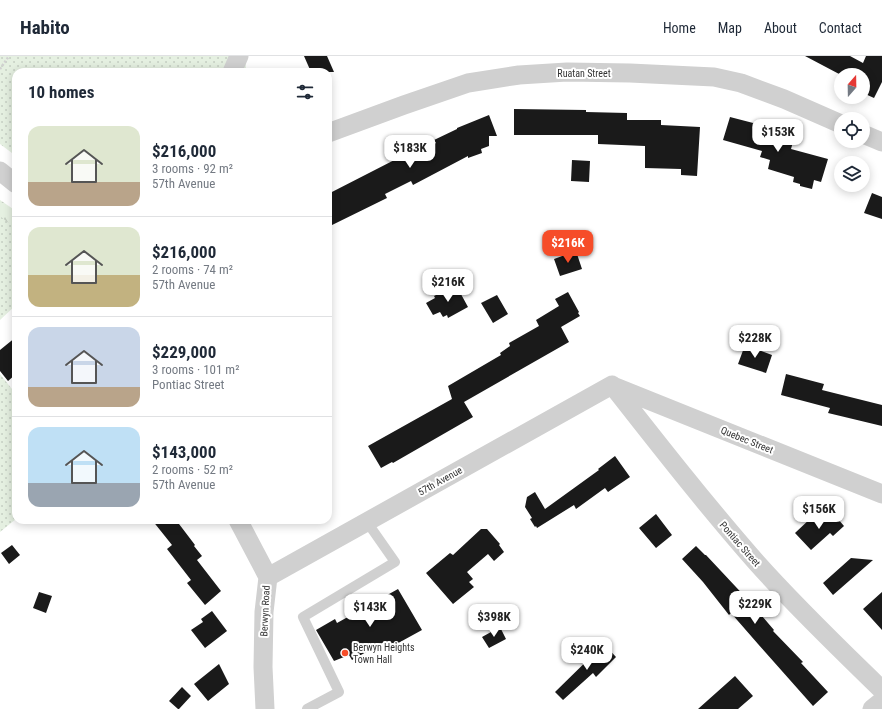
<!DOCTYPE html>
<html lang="en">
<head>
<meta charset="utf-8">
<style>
  body { margin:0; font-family:"Roboto Condensed",sans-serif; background:#f2f2f3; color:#1f2937; height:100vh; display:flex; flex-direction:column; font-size:15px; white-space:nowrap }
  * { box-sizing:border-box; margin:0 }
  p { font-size:13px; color:#747a83 }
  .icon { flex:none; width:22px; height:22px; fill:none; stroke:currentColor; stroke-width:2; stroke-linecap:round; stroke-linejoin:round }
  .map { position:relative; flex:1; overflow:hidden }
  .details { position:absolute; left:12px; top:12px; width:320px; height:456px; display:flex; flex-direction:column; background:#fff; border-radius:12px; box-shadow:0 2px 10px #0003 }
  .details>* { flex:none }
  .needle { width:26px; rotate:20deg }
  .fabs { position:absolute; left:834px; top:12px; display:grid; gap:8px }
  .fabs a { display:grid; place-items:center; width:36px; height:36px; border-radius:50%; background:#fff; box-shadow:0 2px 10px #0003; font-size:20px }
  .price { position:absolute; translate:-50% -34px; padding:0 9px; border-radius:8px; background:#fff; color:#222; font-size:13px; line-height:26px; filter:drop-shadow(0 1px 2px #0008) }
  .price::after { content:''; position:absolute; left:50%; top:24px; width:12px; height:9px; margin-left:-6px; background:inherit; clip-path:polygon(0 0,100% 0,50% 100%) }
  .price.active { background:#f64d29; color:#fff }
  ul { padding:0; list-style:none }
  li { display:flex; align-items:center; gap:12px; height:100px; padding:0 16px }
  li+li { border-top:1px solid #e0e1e3 }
  li span { display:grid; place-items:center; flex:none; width:112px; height:80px; border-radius:12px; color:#555 }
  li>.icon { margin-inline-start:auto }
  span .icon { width:48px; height:48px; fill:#fffc; stroke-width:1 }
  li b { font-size:17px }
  h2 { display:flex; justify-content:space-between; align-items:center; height:48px; padding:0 16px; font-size:17px }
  header { display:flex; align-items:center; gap:24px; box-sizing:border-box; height:56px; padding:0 20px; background:#fff; border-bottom:1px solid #e0e1e3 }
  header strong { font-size:19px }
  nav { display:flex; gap:22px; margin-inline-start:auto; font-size:14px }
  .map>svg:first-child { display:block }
</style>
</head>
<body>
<header>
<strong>Habito</strong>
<nav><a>Home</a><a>Map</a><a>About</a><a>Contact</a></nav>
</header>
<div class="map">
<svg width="882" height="653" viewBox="0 0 882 653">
  <defs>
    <pattern id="forest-firs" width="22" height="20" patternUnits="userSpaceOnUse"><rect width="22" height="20" fill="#e5f0e1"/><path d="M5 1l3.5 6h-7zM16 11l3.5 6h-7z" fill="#c5cec2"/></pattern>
    <pattern id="park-dots" width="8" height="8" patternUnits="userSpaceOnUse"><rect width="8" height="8" fill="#e5f0e1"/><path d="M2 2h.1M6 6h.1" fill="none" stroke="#c5cec2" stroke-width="1.8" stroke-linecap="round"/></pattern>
  </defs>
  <rect width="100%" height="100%" fill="#fff"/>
  <path fill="url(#forest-firs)" d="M0 144 16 155V170L0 178Z"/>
  <path fill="url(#park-dots)" d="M0 0H245L246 12 243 16H16V100L0 88Z
    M0 160 16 173V249L0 264Z
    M0 318 16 338V463L0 476Z"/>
  <path fill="#1a1a1a" d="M304 0H327L334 16H311Z
    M805 0H850L863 7 866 0H882V26L874 42 863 37V19H841Z
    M514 53 586 54V56L627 57V64H661V69L700 71 697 120 681 119V113L645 112V90L598 88V79H514Z
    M489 59 497 80H489V90L481 93 482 97 468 102V100L413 129 411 125 385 138 387 142 328 171V138L410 96 411 99 436 87 434 84 457 73V72Z
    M730 61 757 68 755 75 793 86 791 93 828 103 821 126 814 124 812 133 800 130V128L793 126 794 121 768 113 770 104 760 101 762 95 723 84Z
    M572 104 590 105 589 126 571 125Z
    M872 137 882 141V163L864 157Z
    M576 195 582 213 560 220 554 203Z
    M456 229 468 251 448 262 447 259 443 261 440 256 433 259 426 247 435 242 434 240Z
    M568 236 579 256 578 257 580 260 561 271 569 286 464 346 473 361 393 407 392 406 381 412 368 390 452 343 448 330 501 299 500 297 510 290 509 287 539 270 536 264 559 250 555 243Z
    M497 239 508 258 493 267 481 247Z
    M16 281V318L8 325 0 315V294Z
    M745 289 772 299 766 317 738 308Z
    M786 318 824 328 822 334 882 349V370L828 357 830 352 781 339Z
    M615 400 630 421 608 436 605 432 576 453 574 449 537 472 536 470 535 471 530 463 532 462 525 451 527 441 535 436 545 453 599 414 598 413Z
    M831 455 844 470 833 480 830 477 811 494 795 477 812 461 817 467Z
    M656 458 672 479 656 492 639 472Z
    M152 464H176L195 489 194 490 202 500 197 504 221 535 205 549 187 527 191 524 167 493 172 489Z
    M481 473H487L500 488 499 489 504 496 494 505 488 498 467 516 473 523 469 526 474 531 453 548 426 517 450 497 453 499Z
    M12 489 20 499 9 508 1 497Z
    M696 490 705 499H706L750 546 774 574 773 575 803 606 801 607 828 636 813 650 758 588 731 557 729 559 703 526 682 503Z
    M851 502 873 504 833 539 823 527Z
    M398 533 422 574 391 591 389 586 386 588 384 586 352 604 349 599 334 605 316 574 335 563 337 567Z
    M39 536 52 540 46 557 33 552Z
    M882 536V574L863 553Z
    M212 555 227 575 205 592 191 574 203 566 201 563Z
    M500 571 506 583 489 592 482 581Z
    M604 588 616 601 596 621 593 617 563 644 555 636Z
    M219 608 229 628 208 645 194 628Z
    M735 620 753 640 738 653H698Z
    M182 631 191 640 179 653H178L169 645Z"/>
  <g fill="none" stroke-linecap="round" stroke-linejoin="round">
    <path stroke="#d0d0d0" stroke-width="2.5" stroke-dasharray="2 2" stroke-linecap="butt" d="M0 13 9 0"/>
    <path stroke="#d0d0d0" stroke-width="10" d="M307 653 339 636 303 561 395 506 367 466"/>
    <path stroke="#d0d0d0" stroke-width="19" d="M232 16 239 0
      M328 77 404 49 468 27 519 19 567 16 630 17 714 21 741 27 784 43 841 68
      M863 78 882 86
      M0 115 16 128
      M612 329C659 389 706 449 756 506 796 551 839 592 882 634
      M613 330 882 438
      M238 464 268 521 264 556 263 611 265 653
      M268 521 612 329
      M872 653 882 645"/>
  </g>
  <circle fill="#f64d29" stroke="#fff" stroke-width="1.5" cx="345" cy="597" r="4"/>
  <g text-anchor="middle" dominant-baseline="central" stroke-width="4" stroke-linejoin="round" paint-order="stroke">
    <g font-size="10" fill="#333" stroke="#fff">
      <text x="584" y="17">Ruatan Street</text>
      <text transform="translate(747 384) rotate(22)">Quebec Street</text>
      <text transform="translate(440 425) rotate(-29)">57th Avenue</text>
      <text transform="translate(740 488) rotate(49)">Pontiac Street</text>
      <text transform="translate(265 555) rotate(-87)">Berwyn Road</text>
    </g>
    <g font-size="10" fill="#333" stroke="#fff" text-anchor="start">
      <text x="353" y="591">Berwyn Heights<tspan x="353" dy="12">Town Hall</tspan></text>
    </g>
  </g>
</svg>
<div class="fabs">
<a><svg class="needle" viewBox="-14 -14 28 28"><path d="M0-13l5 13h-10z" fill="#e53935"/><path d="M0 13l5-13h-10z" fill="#747a83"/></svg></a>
<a><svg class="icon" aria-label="locate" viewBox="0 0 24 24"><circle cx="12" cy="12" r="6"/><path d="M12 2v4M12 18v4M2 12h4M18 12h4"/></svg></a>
<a><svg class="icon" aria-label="layers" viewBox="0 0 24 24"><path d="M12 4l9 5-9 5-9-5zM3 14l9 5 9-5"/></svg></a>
</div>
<b class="price" style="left:778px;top:97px">$153K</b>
<b class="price" style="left:410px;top:113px">$183K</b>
<b class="price active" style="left:568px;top:208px">$216K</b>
<b class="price" style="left:448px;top:247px">$216K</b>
<b class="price" style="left:755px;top:303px">$228K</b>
<b class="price" style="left:819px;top:474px">$156K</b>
<b class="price" style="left:755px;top:569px">$229K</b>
<b class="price" style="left:370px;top:572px">$143K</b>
<b class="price" style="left:494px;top:582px">$398K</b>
<b class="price" style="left:587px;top:615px">$240K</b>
<section class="details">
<h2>10 homes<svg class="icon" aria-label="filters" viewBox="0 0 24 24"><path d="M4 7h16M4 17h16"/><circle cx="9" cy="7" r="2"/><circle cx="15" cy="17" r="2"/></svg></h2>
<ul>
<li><span style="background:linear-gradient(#dfe7d0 70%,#b9a48a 0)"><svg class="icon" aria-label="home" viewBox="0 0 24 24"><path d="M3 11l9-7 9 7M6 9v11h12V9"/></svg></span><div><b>$216,000</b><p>3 rooms · 92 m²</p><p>57th Avenue</p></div></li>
<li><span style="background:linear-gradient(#dfe7d0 60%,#c2b280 0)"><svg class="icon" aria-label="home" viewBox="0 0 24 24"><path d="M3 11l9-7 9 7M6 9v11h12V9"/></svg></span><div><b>$216,000</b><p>2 rooms · 74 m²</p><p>57th Avenue</p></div></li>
<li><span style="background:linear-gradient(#c9d6e8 75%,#b9a48a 0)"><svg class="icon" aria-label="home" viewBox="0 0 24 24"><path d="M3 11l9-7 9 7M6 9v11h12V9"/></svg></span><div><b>$229,000</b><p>3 rooms · 101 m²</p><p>Pontiac Street</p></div></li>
<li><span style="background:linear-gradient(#bfe0f5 70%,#9aa5b1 0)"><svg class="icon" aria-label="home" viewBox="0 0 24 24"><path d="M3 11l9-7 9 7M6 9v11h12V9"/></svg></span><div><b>$143,000</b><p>2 rooms · 52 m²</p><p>57th Avenue</p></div></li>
</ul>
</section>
</div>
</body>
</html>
